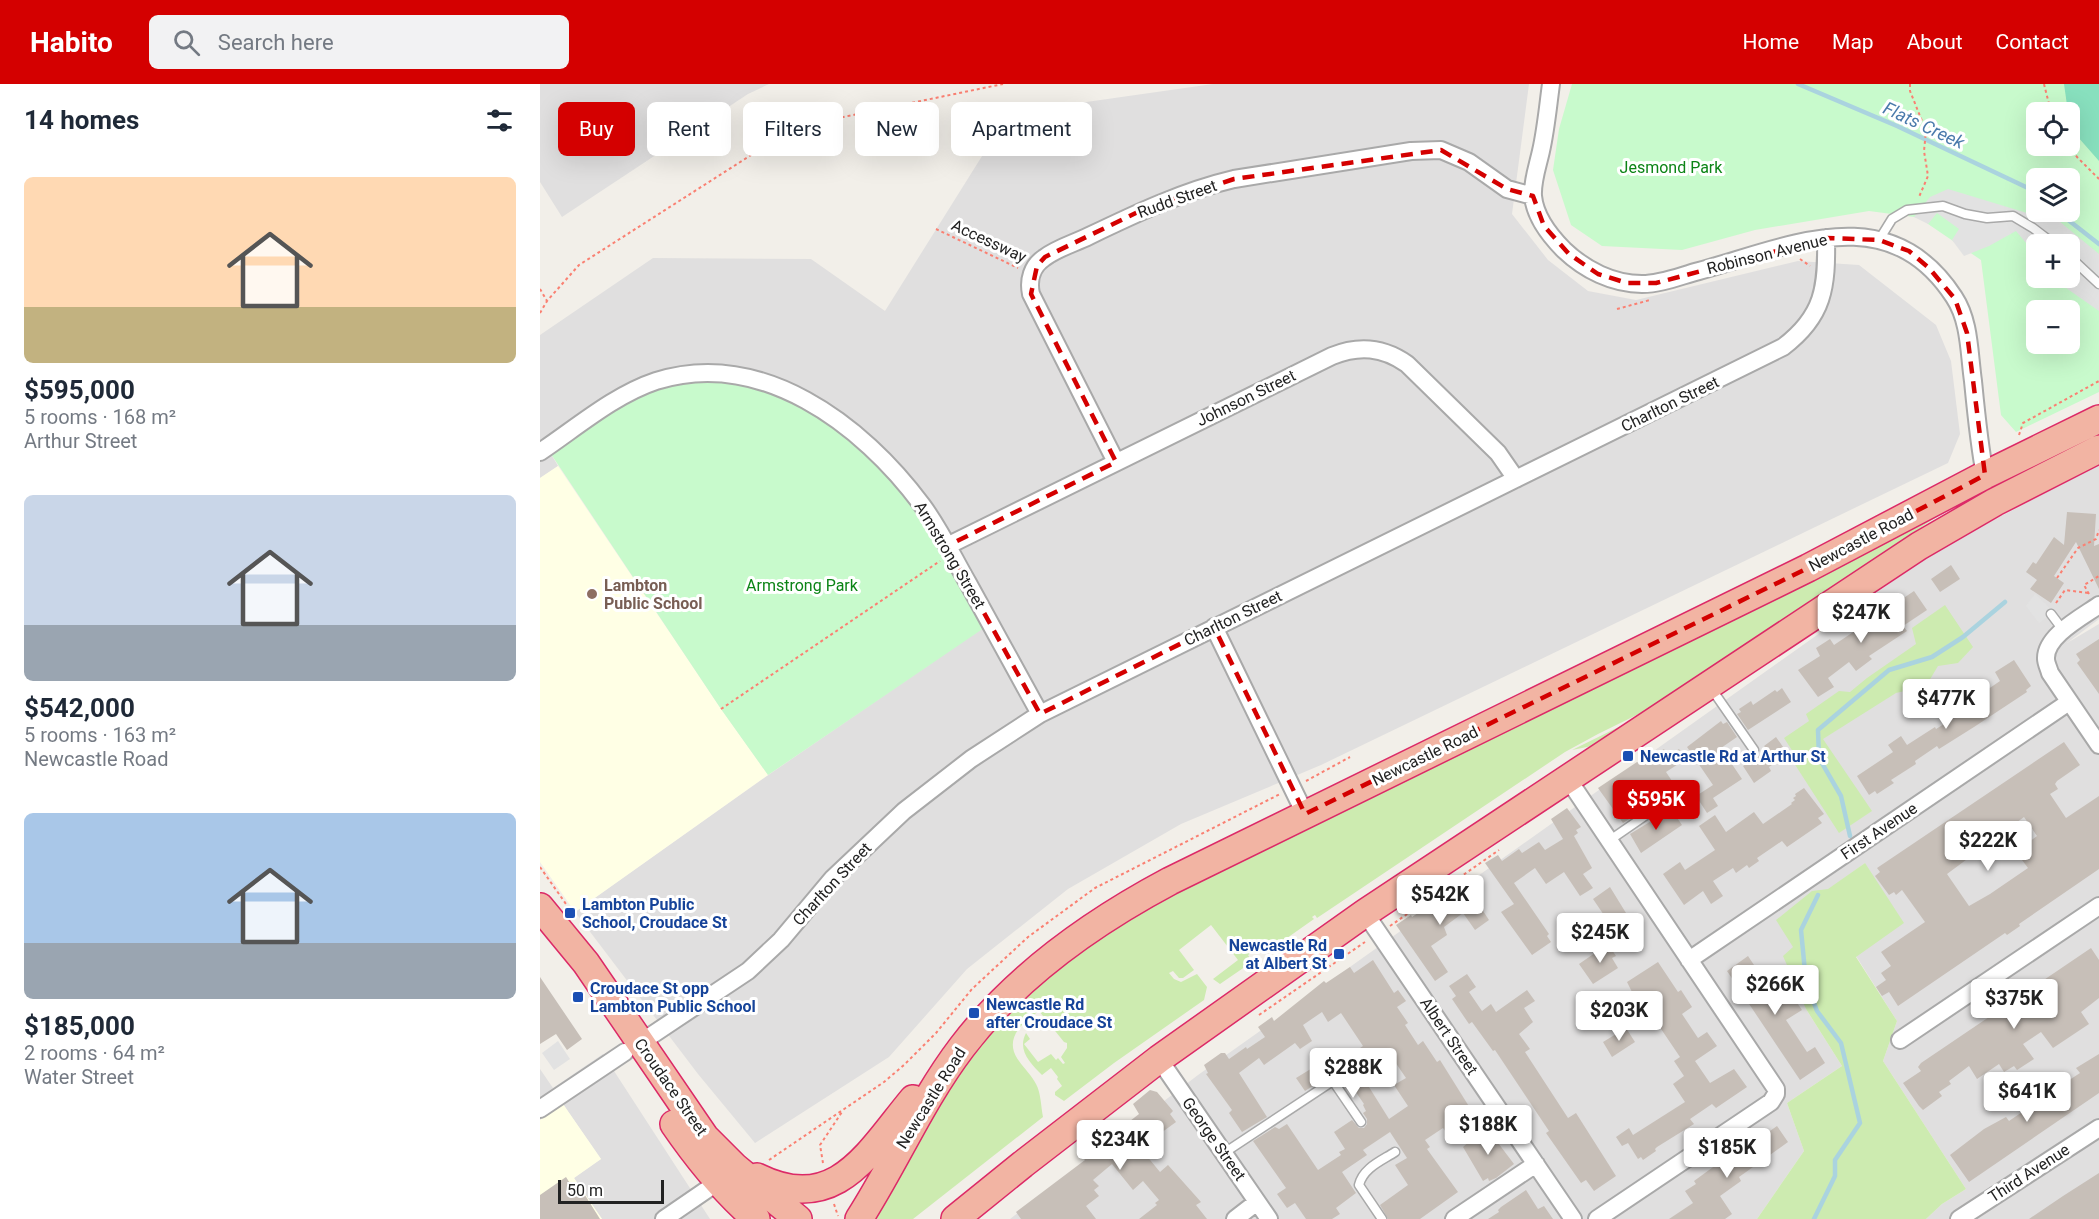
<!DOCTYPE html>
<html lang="en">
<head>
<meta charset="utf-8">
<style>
  body { margin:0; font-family:Roboto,sans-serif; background:#f2f2f3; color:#1f2937; height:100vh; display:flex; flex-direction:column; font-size:22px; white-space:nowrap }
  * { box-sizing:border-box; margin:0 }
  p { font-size:20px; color:#747a83 }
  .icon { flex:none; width:33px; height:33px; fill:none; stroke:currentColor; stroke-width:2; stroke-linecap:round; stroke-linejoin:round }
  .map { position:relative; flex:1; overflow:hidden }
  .sheet { display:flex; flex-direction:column; background:#fff; width:540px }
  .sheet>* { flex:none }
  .banner { position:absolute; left:18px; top:18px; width:570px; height:54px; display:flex; gap:12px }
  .controls { position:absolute; left:1486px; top:18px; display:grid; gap:12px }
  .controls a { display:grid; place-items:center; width:54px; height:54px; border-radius:9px; background:#fff; box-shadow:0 6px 24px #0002; font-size:30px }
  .scale { position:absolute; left:18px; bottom:15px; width:106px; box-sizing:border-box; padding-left:6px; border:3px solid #222; border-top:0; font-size:16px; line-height:21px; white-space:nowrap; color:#222; -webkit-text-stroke:4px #fff; paint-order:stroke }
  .price { position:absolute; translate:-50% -51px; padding:0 14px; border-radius:6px; background:#fff; color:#222; font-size:20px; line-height:39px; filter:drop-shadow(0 2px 3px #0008) }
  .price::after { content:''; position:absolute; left:50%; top:36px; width:18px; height:14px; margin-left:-9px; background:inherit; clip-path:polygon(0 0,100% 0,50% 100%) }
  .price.selected { background:#d40000; color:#fff }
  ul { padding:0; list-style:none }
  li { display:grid; align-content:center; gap:12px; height:318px; padding:0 24px }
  li span { display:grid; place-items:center; height:186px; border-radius:9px; color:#555 }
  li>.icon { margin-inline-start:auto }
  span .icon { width:108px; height:108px; fill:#fffc; stroke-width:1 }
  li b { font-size:26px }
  h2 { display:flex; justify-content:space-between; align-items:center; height:72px; padding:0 24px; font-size:26px }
  .pill { padding:0 21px; border-radius:9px; background:#fff; box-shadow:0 6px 24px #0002; font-size:21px; line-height:54px }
  .pill.selected { background:#d40000; color:#fff }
  header { display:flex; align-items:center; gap:36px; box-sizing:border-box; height:84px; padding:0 30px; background:#d40000; color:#fff }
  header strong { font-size:28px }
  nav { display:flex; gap:33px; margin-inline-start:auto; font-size:21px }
  .search { width:420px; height:54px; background:#f2f2f3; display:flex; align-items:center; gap:15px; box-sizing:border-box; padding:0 21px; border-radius:9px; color:#747a83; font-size:22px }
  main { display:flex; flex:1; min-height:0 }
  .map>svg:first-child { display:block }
</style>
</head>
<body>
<header>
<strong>Habito</strong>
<div class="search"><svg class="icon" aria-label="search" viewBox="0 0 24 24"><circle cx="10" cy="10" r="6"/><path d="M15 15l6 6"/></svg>Search here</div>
<nav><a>Home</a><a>Map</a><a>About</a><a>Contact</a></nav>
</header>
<main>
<section class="sheet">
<h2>14 homes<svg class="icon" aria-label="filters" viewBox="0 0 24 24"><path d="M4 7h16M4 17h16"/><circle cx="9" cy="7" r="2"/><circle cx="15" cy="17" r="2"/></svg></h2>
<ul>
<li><span style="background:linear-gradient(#ffd9b3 70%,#c2b280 0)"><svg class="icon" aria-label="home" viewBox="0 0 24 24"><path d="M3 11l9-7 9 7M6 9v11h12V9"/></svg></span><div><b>$595,000</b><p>5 rooms · 168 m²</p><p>Arthur Street</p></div></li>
<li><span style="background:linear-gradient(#c9d6e8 70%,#9aa5b1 0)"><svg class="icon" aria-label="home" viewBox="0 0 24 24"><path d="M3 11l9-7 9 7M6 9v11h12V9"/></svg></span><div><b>$542,000</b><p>5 rooms · 163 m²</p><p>Newcastle Road</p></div></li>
<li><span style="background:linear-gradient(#a9c7e8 70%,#9aa5b1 0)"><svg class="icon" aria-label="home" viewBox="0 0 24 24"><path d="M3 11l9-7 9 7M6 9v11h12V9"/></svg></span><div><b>$185,000</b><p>2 rooms · 64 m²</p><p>Water Street</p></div></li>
</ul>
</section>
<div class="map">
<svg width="1559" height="1135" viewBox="0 0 1559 1135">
  <rect width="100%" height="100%" fill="#f2efe9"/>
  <path fill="#e0dfdf" d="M0 0H229L208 10 22 133 0 98Z
    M673 0H989L972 130 1008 176 1048 207 1096 216 1258 177 1319 181 1396 241 1411 277 1420 350 1408 379 781 681 641 740 528 805 427 885 349 973 215 1059 158 990 35 828 224 694 444 543 287 338 244 314 11 370 18 382 0 394V251L113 174 271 175 345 227 469 29Z
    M1559 381V535L1527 559 1559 540V1135H1386L1402 1120 1426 1105 1343 977 1357 937 1316 872 1325 779 1288 806 1253 863 1266 925 1302 982 1247 1019 1264 1067 1217 1135H470L658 991 1398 465Z
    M63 970 170 1135H62L34 1094 61 1075 23 1020 0 1036V985L13 1004Z"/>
  <path fill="#ffffe5" d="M18 382 181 625 228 691 35 828 0 778V394Z
    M23 1020 61 1075 34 1094 62 1135H0V1036Z"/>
  <path fill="#cdebb0" d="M1417 419 1121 619 1058 650 1025 668 777 834 775 831 772 833 774 835 730 866 729 863 730 859 729 857 708 871 712 878 680 900 673 895 698 876 671 841 639 866 654 886 643 894H639L633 887 629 889 634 895 641 898 657 890 667 903 664 916 574 979 524 1017 515 1011V1008L522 1002 517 995 518 993 511 984 502 991C490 979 477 966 486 949L490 955 484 960 498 978 511 970 516 976 518 974 523 980 525 979 521 973 527 964V959L524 958 499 927C481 939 463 956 479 977 484 984 492 992 496 1000 501 1009 501 1023 503 1033L373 1135H332L422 983 452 947 523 879 610 821Z
    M1405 521 1433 563 1418 579 1398 582 1386 602 1356 609 1283 655 1332 727 1299 749 1252 676 1255 671 1244 654 1269 637 1266 630 1299 607 1310 608 1327 594 1376 560 1372 544Z
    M1109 628 1062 660 1032 666Z
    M1325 779 1364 839 1316 873 1357 937 1343 977 1426 1105 1402 1120 1386 1135H1217L1264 1067 1247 1019 1302 982 1266 925 1243 872 1253 863 1236 836 1272 807 1288 805Z"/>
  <path fill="#c8facc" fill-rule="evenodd" d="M1032 0H1559V308L1476 348 1461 331 1441 176 1388 140 1382 134 1329 127 1215 146 1142 166 1062 162 1031 141 1013 86 1019 45ZM1497 28H1530V62H1497ZM1497 94H1530V128H1497ZM1497 160H1530V194H1497ZM1497 226H1530V260H1497Z
    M168 296 209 300 244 314 287 338 335 377 357 401 389 446 444 544 228 691 181 625 11 370 75 325 118 303Z"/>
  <path fill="#88e0be" d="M1524 0H1559V77L1530 44V28H1528Z"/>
  <path fill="#e2e2e2" d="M1408 105 1487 129 1494 116 1497 118V128H1508L1559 170V227L1519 199 1514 194H1530V160H1497V172L1476 147 1449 162 1424 172 1412 156 1419 145 1397 129 1388 140 1374 133 1390 113Z
    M1495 510 1514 528 1499 539 1486 522Z
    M18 957 30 975 14 986 2 969Z"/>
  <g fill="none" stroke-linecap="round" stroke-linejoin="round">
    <path stroke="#aad3df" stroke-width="4.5" d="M1258 0 1357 42 1488 104 1497 111
      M1518 128 1559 160
      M1310 752 1301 712 1279 674 1278 646 1349 586 1392 573 1423 553 1465 518
      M1274 1135 1295 1092V1076L1320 1039 1301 959 1277 927 1266 898 1261 846 1278 811"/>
  </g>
  <path fill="#c7bfb8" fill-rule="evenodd" d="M1527 428 1556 430 1554 462 1559 460V505L1536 458 1514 492 1524 499 1511 519 1490 505 1497 496 1486 488 1493 478 1496 480 1514 453 1524 461Z
    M1411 481 1420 495 1400 508 1391 495Z
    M1374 507 1387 526 1363 542 1367 547 1329 572 1332 575 1316 587 1309 578 1288 594 1294 603 1278 613 1258 586 1280 572 1276 564 1290 555 1294 561Z
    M1559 555V610L1537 579 1540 576 1536 570Z
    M1474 576 1491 602 1486 606 1487 608 1434 643 1399 665 1397 662 1375 677 1376 680 1351 696 1354 699 1337 710 1335 707 1329 711 1317 692 1353 668 1348 661 1361 652 1367 661 1395 643 1396 645 1417 632 1444 614 1441 610 1460 597 1455 588Z
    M1242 604 1251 618 1208 646 1197 630 1201 628 1199 625 1211 617 1213 621 1235 606 1237 608Z
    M1181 637 1183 640 1187 638 1197 653 1181 664 1202 695 1173 714 1178 722 1167 729 1156 712 1173 701 1147 663Z
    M1236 653 1248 670 1229 683 1231 687 1214 699 1203 682 1222 669 1226 664 1224 662Z
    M1524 658 1540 681 1517 697 1515 700 1518 705 1510 710 1526 734 1559 712V785L1479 840 1480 842 1467 851 1465 849 1358 922 1349 908 1342 912 1336 903 1346 896 1341 889 1351 882 1341 868 1385 838 1362 806 1356 811 1354 808 1349 811 1335 792 1340 788 1337 784ZM1484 733 1497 752 1476 768 1488 784 1450 810 1429 822 1407 790Z
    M1124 665 1128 672 1139 665 1146 675 1126 688 1132 697 1095 723 1099 729 1083 739 1058 704 1097 678 1100 680Z
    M1264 704 1284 730 1278 734 1282 739 1247 763 1242 757 1217 774 1219 777 1209 784 1207 781 1196 789 1193 784 1173 797 1183 812 1171 820 1163 807 1144 821 1123 790 1140 778 1145 786 1175 766 1159 742 1175 731 1186 748 1214 728 1223 740 1252 720 1251 719 1255 716 1253 714 1256 712 1255 710Z
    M1027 724 1041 743 1036 746 1038 749 1034 752 1052 784 1043 790 1053 804 1040 812 1024 788 1006 800 995 784 974 799 1009 850 1007 852 1011 858 992 871 961 828 974 820 945 779 958 771 962 777 979 765 982 769 999 758 1005 766 1023 755 1011 735Z
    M1131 725 1142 741 1101 769 1090 750Z
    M926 801 949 836 935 846 923 829 904 843 907 851 891 862 908 888 895 897 856 841 871 831 872 833 905 811 907 814Z
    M1070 803 1086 829 1070 840 1053 815Z
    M1068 860 1076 872 1072 874 1078 884 1053 900 1039 880Z
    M1551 864 1559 876V914L1541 928 1549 940 1513 964 1501 948 1483 960 1494 975 1477 986 1474 982 1464 988 1459 980 1437 995 1429 982 1409 997 1411 1000 1399 1008 1402 1012 1383 1026 1379 1022 1363 999 1381 987 1378 983 1381 979Z
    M1208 872 1220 890 1223 888 1238 911 1247 904 1262 926 1246 936 1267 968 1275 963 1285 979 1260 996 1187 887Z
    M833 876 854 909 858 906 866 917 857 923 868 939 865 941 878 961 883 957 897 978 900 976 935 1032 908 1051 903 1044 885 1056 890 1063 887 1065 918 1108 880 1135H848L840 1121 868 1101 855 1081 867 1074 850 1048 823 1066 827 1071 802 1088 816 1109 796 1124 800 1130 792 1135H766L755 1119 747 1124 737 1110 746 1104 713 1057 735 1043 739 1045 747 1040 778 1086 801 1071 799 1068 805 1065 794 1048 812 1036 819 1044H824L827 1040V1035L823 1029 826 1027 823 1021 824 1020 807 995 819 987 849 1035 868 1022 854 1001 866 994 849 969 845 971 844 969 820 986 819 979 811 977 765 1007 756 994 787 975 789 977 797 972 801 977 823 962 801 929 788 938 782 928 763 941 772 957 760 965 755 959 724 981 719 974 699 989 727 1033 702 1048 689 1029 692 1026 666 990 668 989 664 981 681 969H685L689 975 706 963 707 965 725 953 718 943 732 933 734 937 784 897 786 899 810 883 814 889Z
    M1118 878 1138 908 1141 906 1152 923 1142 930 1158 954 1167 948 1177 962 1155 977 1170 999 1194 985 1207 1003 1176 1024 1172 1020 1150 1035 1154 1040 1117 1063 1115 1065 1116 1067 1103 1076 1101 1073 1098 1075 1088 1059 1082 1062 1076 1053 1089 1044 1093 1051 1145 1018 1133 1000 1144 992 1134 977 1140 973 1117 939 1111 944 1096 921 1098 920 1087 898Z
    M927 890 936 903 929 908 942 927 951 920 956 928 987 906 995 917 984 924 993 938 979 950 990 965 985 968 1028 1034 1036 1029 1076 1092 1054 1107 1046 1096 1041 1099 1006 1049 1009 1047 955 966 953 967 932 938 929 940 912 915 916 912 909 902Z
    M0 893 42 955 27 966 16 950 0 960Z
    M1086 944 1095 958 1072 973 1063 958Z
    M1559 970V1009L1429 1098 1410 1071 1444 1045 1466 1033 1469 1037 1494 1020 1492 1016 1505 1007 1508 1010 1540 989 1536 984Z
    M610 1006 617 1008 633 1027 630 1030 636 1038 610 1057 615 1064 606 1071 620 1088 628 1081 661 1118 656 1121 667 1135H599L617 1121 615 1119 619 1116 603 1097 593 1106 572 1080 553 1096 559 1102 554 1106 559 1112 546 1122 556 1135H481L476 1128 545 1076 537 1067 570 1041 576 1048 599 1030 593 1020Z
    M1237 1042 1248 1058 1199 1093 1201 1097 1180 1112 1192 1130 1185 1135H1129L1153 1119 1145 1107 1156 1100 1154 1097 1180 1078 1182 1081Z
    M946 1043 974 1080 956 1094 949 1097 948 1094 943 1097 923 1063Z
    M1559 1089V1135H1489L1523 1112Z
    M26 1093 38 1112 43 1108 60 1135H0V1111Z
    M986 1106 998 1125 1004 1122 1013 1135H948L959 1128 958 1126 961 1123Z"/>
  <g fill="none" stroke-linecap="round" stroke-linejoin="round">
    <g stroke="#a9a9a9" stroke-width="11">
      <path id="service" d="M1339 156 1352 135 1367 126 1403 122 1425 130 1447 134 1473 132 1493 144 1514 160
        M1530 173 1559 200
        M1511 530 1523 546
        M1171 604 1214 666
        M1070 756 1125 718
        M793 997 821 1038
        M684 1069 814 983
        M842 1135 819 1101C823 1084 841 1077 855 1068"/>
    </g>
    <g stroke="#a9a9a9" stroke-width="20">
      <path id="minor" d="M1011 0C1008 22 1006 45 1001 67 998 81 992 97 993 112 995 133 1010 152 1024 166 1045 186 1073 200 1102 200 1121 200 1140 192 1159 187 1250 162 1349 113 1414 213 1430 237 1429 269 1433 297 1436 328 1439 360 1445 391
        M0 368C36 344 74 311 116 297 221 264 322 340 382 421 400 445 413 473 428 499 452 543 476 586 500 630
        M576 378 491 210C488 196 492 182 504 174 517 164 535 159 549 152 597 129 643 107 694 95L871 67 901 66 929 78 967 105 993 112
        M407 462 792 272C819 261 843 263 867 280L958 369 976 395
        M1559 521C1542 533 1505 552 1506 575 1506 579 1509 585 1510 589L1559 661
        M674 543 765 730
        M1028 695 1236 1005V1010L1231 1018 1057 1135
        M825 829 1033 1135
        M1149 876 1529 618
        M1360 956 1559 822
        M100 959 208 887 241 856 293 794 364 727 431 675 500 630 1243 263C1284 232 1287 203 1286 154
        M619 975 729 1135
        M0 1025 85 968
        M124 1135 178 1098
        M695 1135 717 1118
        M914 1135 996 1080
        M1419 1135 1559 1044"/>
    </g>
    <g stroke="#dc2a67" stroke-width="30">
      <path id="trunk" d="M0 823 46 879 165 1053 195 1083 258 1135
        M134 1040C158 1075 184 1107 216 1135
        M217 1093C296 1132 328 1069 373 1015
        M319 1135C355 1079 381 1017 422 963 476 892 551 839 630 797L1268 484 1445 391 1559 335
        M415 1135 483 1080 619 975 825 829 1379 462 1455 418 1559 365"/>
    </g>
    <path stroke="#fa8072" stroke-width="2" stroke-dasharray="3 3" stroke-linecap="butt" d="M1370 0V7L1386 47 1384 67 1388 92 1379 113
      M1504 0 1511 28
      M1529 62 1537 73 1559 95
      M396 145 478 184
      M1260 175 1270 182
      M0 205 7 217
      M1077 225 1110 216
      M0 229 7 217 39 181 255 43 463 0
      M1479 351 1483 339 1559 297
      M1517 494 1538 464 1556 455 1559 446
      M1549 510 1544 501 1559 492
      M1516 519 1525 506 1548 509
      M181 625 400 477
      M766 697 810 673
      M0 783 26 820
      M850 842 959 766
      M719 931 825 858
      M229 1076 344 998 364 981 396 949 432 905 488 853 555 804 740 710
      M283 1079 280 1061 302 1028
      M294 1120 298 1132"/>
    <use href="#service" stroke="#fff" stroke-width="8"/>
    <use href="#minor" stroke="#fff" stroke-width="16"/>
    <use href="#trunk" stroke="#f2b4a3" stroke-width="27"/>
  </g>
  <path fill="none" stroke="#d40000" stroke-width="4.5" stroke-dasharray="12 8" stroke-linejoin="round" d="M901 66 967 105 993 112 1004 142 1029 170 1058 190 1087 199H1116L1286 154 1339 156 1369 167 1389 184 1415 215 1427 249 1445 391 1268 484 765 730 674 543 500 630 407 462 576 378 491 210 497 182 505 173 606 124 694 95Z"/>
  <circle fill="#8d6e63" stroke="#fff" stroke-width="2" cx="52" cy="510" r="6"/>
  <g fill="#1a4fb4" stroke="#fff" stroke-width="2">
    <rect x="1082" y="666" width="12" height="12" rx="3"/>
    <rect x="24" y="823" width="12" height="12" rx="3"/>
    <rect x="793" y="864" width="12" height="12" rx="3"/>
    <rect x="32" y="907" width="12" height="12" rx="3"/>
    <rect x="428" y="923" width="12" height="12" rx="3"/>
  </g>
  <g text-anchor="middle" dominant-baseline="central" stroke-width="6" stroke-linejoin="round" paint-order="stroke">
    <g font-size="16" fill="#0c8416" stroke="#fff">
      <text x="1131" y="83">Jesmond Park</text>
      <text x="262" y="501">Armstrong Park</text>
    </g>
    <g font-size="16" fill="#222" stroke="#fff">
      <text transform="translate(637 115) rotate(-20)">Rudd Street</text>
      <text transform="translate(449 157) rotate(25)">Accessway</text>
      <text transform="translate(1227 170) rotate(-14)">Robinson Avenue</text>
      <text transform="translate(706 314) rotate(-26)">Johnson Street</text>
      <text transform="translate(1130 320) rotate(-26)">Charlton Street</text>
      <text transform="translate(1321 456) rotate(-28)">Newcastle Road</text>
      <text transform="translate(410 471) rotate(59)">Armstrong Street</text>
      <text transform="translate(693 534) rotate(-26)">Charlton Street</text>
      <text transform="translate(885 672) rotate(-26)">Newcastle Road</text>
      <text transform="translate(1339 747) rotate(-34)">First Avenue</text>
      <text transform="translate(292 800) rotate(-47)">Charlton Street</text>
      <text transform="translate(909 952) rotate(56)">Albert Street</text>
      <text transform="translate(131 1003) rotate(55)">Croudace Street</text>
      <text transform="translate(391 1014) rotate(-58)">Newcastle Road</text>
      <text transform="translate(674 1055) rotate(55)">George Street</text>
      <text transform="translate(1489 1089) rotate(-33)">Third Avenue</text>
    </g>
    <g font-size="16" font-weight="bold" fill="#785e54" stroke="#fff" text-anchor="start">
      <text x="64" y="501">Lambton<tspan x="64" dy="18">Public School</tspan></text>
    </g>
    <g font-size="16" font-weight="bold" fill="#164399" stroke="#fff" text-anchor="start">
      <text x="1100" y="672">Newcastle Rd at Arthur St</text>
      <text x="42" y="820">Lambton Public<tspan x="42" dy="18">School, Croudace St</tspan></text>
      <text x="787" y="861" text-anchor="end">Newcastle Rd<tspan x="787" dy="18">at Albert St</tspan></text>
      <text x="50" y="904">Croudace St opp<tspan x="50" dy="18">Lambton Public School</tspan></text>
      <text x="446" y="920">Newcastle Rd<tspan x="446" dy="18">after Croudace St</tspan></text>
    </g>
    <g font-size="18" font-style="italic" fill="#4a7aab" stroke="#fff">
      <text transform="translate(1384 41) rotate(25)">Flats Creek</text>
    </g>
  </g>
</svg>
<div class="controls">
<a><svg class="icon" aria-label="locate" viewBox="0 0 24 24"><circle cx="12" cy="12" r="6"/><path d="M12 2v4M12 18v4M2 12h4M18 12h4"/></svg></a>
<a><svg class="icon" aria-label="layers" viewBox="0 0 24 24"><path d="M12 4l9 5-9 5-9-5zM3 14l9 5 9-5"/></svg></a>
<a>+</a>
<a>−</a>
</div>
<div class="scale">50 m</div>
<b class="price" style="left:1321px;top:560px">$247K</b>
<b class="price" style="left:1406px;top:646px">$477K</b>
<b class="price selected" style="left:1116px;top:747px">$595K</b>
<b class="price" style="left:1448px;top:788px">$222K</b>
<b class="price" style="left:900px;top:842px">$542K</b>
<b class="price" style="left:1060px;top:880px">$245K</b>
<b class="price" style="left:1235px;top:932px">$266K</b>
<b class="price" style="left:1474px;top:946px">$375K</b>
<b class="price" style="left:1079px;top:958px">$203K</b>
<b class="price" style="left:813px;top:1015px">$288K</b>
<b class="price" style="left:1487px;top:1039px">$641K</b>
<b class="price" style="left:948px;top:1072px">$188K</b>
<b class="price" style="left:580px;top:1087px">$234K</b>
<b class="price" style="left:1187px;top:1095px">$185K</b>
<div class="banner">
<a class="pill selected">Buy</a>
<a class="pill">Rent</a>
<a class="pill">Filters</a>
<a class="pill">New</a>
<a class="pill">Apartment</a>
</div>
</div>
</main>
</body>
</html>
